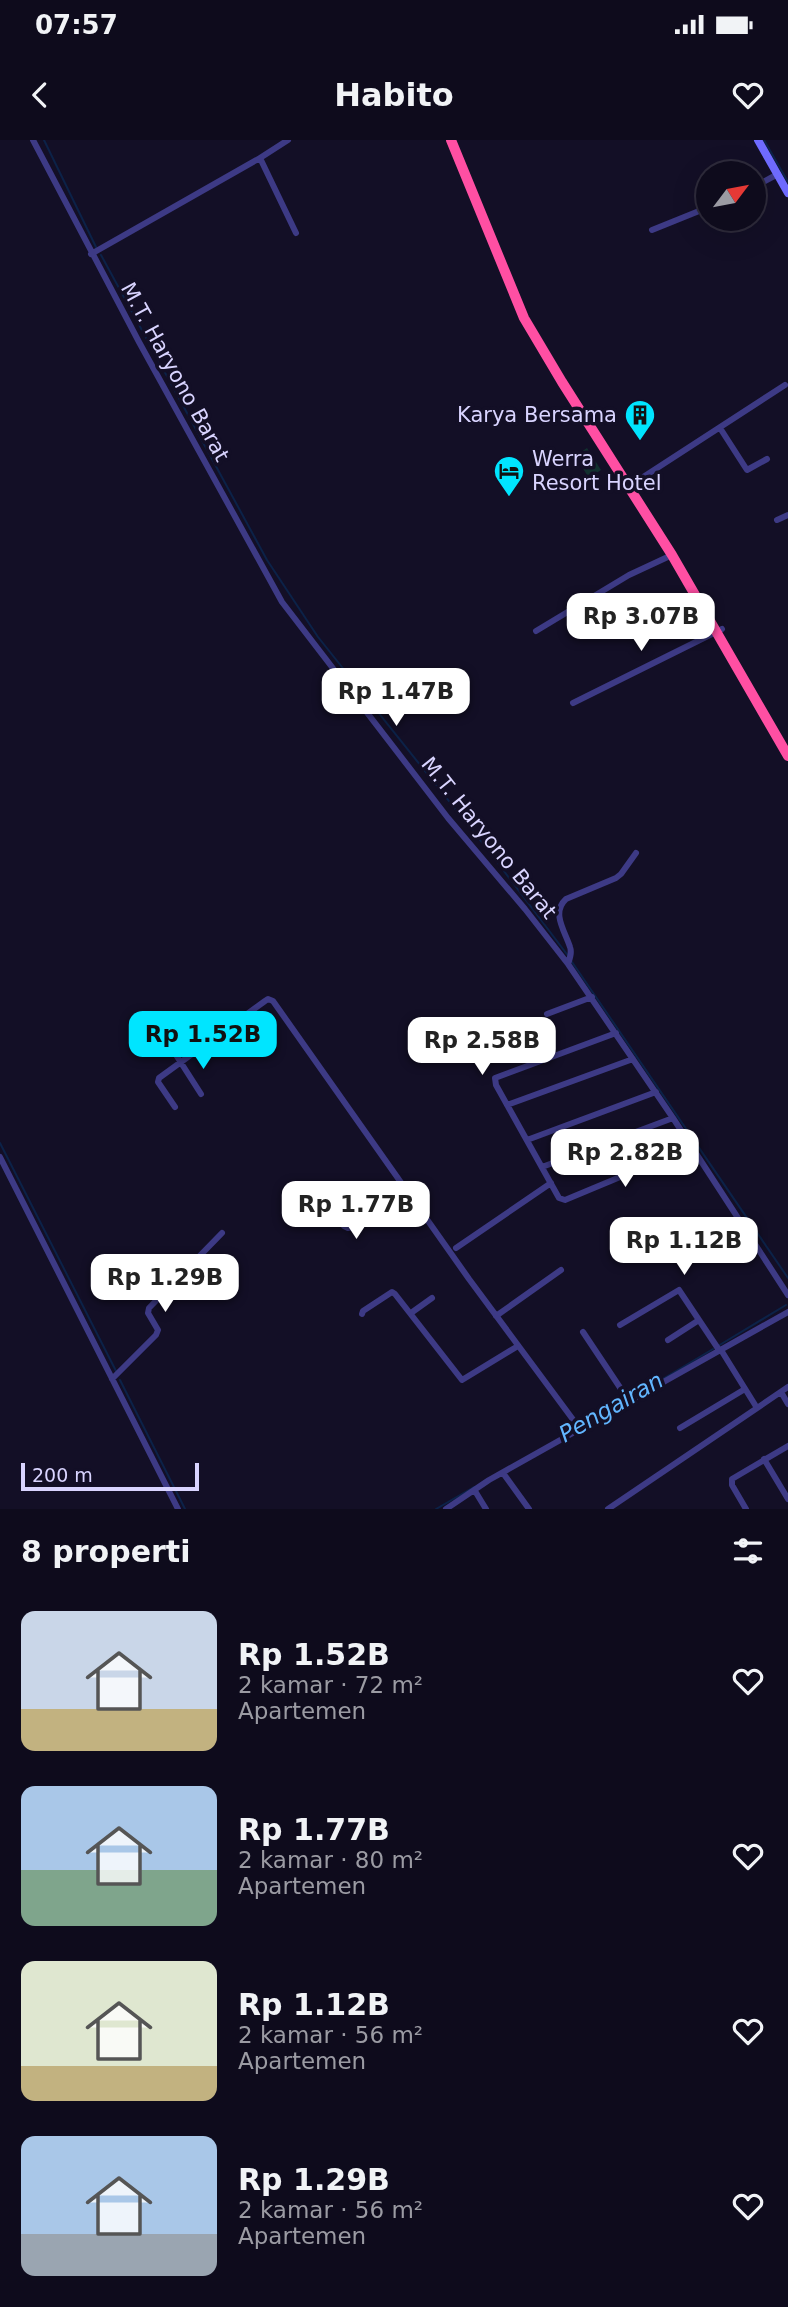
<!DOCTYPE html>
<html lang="id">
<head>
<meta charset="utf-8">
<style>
  body { margin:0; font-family:"DejaVu Sans",sans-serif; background:#171425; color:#f1f3f6; height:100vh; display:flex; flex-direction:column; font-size:26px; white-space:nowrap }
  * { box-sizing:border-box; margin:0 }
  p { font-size:23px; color:#9b9ba3 }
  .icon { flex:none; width:38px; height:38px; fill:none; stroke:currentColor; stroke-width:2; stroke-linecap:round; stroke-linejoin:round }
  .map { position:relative; height:1369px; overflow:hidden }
  .side { display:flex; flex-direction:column; background:#0e0b1c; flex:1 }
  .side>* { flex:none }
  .needle { width:46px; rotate:58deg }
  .buttons { position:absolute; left:696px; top:21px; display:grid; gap:14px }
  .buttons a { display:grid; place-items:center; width:70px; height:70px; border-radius:50%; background:#0e0b1c; box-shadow:0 7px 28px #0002,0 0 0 2px #2e2b3b; font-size:35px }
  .scale { position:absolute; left:21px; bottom:18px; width:178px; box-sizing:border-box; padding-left:7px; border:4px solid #d9d4ff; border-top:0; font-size:19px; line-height:24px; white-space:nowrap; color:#d9d4ff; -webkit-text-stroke:5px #130f26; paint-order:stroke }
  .price { position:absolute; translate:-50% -60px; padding:0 16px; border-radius:14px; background:#fff; color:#222; font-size:23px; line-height:46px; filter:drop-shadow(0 2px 4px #0008) }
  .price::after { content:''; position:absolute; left:50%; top:42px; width:21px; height:16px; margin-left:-10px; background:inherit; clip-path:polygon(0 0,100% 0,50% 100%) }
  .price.current { background:#00e5ff; color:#111 }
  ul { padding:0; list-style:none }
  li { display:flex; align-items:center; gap:21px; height:175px; padding:0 21px }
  li span { display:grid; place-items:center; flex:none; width:196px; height:140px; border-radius:14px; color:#555 }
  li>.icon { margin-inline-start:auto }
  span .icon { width:84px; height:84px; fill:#fffc; stroke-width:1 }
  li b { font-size:30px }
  h2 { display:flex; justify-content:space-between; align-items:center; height:84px; padding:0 21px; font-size:30px }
  .status { display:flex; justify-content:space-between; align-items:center; height:49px; padding:0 35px; background:#0e0b1c; direction:ltr }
  .status svg { height:19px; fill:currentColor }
  header { display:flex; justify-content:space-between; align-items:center; height:91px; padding:0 21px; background:#0e0b1c; font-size:32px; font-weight:800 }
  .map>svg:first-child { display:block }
</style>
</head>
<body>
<div class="status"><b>07:57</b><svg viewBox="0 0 49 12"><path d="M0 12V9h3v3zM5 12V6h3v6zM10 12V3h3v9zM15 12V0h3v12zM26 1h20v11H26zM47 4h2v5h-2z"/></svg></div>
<header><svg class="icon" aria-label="back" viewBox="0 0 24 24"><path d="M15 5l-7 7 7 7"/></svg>Habito<svg class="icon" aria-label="heart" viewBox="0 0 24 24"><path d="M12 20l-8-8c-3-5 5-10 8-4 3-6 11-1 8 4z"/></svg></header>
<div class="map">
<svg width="788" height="1369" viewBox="0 0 788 1369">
  <rect width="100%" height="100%" fill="#130f26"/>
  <path fill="#12302f" d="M587 308 601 330 589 338 575 316Z"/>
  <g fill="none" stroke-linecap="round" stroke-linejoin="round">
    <path stroke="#0c2248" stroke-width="2" d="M44 0 96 107
      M764 0 788 42
      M101 115 267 420 318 497 488 710 569 817
      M572 822 788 1138
      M0 1003 116 1231
      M718 1206 786 1165
      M120 1240 185 1369
      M661 1240 713 1209
      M436 1369 474 1347"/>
    <path stroke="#3d3a85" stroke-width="6" d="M33 0 139 202 282 462 448 678 525 769 568 824 673 978 788 1155
      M260 18 296 93
      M754 47 778 34
      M652 90 709 67
      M91 114 260 18 288 0
      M720 288 747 330 767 319
      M634 343 785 245
      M777 380 788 375
      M536 491 629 435 672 415
      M573 563 722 489
      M568 824C570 818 572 812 570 807 565 791 551 773 566 759L616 738 621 734 636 713
      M547 874 592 857
      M153 879 201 954
      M616 893 495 938 496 945 559 1058 565 1060 692 1007
      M507 965 633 919
      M175 967 158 942 159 938 265 861 268 859 273 861 469 1139 580 1289
      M527 1000 656 952
      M0 1017 178 1369
      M542 1027 673 978
      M319 1048 344 1086 348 1088 357 1086 411 1055
      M456 1108 551 1043
      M188 1127 204 1153
      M411 1173 432 1158
      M362 1174 363 1171 392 1152 395 1154 462 1240 518 1206
      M496 1176 561 1130
      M620 1185 679 1150 719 1210
      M583 1192 629 1261
      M668 1200 699 1180
      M721 1210 757 1268
      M112 1239 156 1195 158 1190 148 1173 149 1168 222 1093
      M781 1252 788 1264
      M680 1288 745 1249
      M764 1319 788 1359
      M503 1333 529 1369
      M475 1351 486 1369
      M446 1369 489 1340 788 1172
      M608 1369 788 1247
      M746 1369 732 1345V1339L788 1306"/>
    <path stroke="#6f6bff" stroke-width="8" d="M758 0 788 53"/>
    <path stroke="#ff4fa3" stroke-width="10" d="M451 0 524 178 562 242 672 415 788 616"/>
  </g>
  <defs>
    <g id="building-pin" transform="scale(1.575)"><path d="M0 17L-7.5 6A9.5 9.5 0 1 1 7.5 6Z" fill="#00e5ff" stroke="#130f26"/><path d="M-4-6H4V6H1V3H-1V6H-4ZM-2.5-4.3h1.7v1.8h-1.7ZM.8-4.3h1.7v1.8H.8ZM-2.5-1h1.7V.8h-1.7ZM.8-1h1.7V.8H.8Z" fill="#111"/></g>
    <g id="hotel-pin" transform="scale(1.575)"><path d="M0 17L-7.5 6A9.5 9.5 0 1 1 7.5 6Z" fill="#00e5ff" stroke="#130f26"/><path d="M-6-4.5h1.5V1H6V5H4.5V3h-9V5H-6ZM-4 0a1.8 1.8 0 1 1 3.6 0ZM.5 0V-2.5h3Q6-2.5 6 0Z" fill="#111"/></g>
  </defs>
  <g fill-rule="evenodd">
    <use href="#building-pin" x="640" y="275"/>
    <use href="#hotel-pin" x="509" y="331"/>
  </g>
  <g text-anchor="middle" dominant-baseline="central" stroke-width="7" stroke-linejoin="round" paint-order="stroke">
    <g font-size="21" fill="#d9d4ff" stroke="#130f26">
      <text transform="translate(175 232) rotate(61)">M.T. Haryono Barat</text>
      <text transform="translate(489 698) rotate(51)">M.T. Haryono Barat</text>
    </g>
    <g font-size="21" fill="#d9d4ff" stroke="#130f26" text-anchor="end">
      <text x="617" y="275">Karya Bersama</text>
      <text x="532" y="319" text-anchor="start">Werra<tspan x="532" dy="24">Resort Hotel</tspan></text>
    </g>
    <g font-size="23" font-style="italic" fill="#62b6ff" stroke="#130f26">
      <text transform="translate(611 1267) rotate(-30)">Pengairan</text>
    </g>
  </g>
</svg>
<div class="buttons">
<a><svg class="needle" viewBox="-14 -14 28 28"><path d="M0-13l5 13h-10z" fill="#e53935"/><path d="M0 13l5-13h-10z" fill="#9b9ba3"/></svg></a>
</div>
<div class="scale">200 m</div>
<b class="price" style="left:641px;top:513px">Rp 3.07B</b>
<b class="price" style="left:396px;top:588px">Rp 1.47B</b>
<b class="price current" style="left:203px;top:931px">Rp 1.52B</b>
<b class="price" style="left:482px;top:937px">Rp 2.58B</b>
<b class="price" style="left:625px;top:1049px">Rp 2.82B</b>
<b class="price" style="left:356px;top:1101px">Rp 1.77B</b>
<b class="price" style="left:684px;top:1137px">Rp 1.12B</b>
<b class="price" style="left:165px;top:1174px">Rp 1.29B</b>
</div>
<section class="side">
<h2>8 properti<svg class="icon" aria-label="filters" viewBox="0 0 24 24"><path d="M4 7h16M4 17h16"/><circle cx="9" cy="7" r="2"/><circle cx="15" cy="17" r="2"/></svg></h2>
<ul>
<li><span style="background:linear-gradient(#c9d6e8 70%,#c2b280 0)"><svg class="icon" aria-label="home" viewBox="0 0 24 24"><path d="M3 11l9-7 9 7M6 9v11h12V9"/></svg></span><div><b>Rp 1.52B</b><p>2 kamar · 72 m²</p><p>Apartemen</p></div><svg class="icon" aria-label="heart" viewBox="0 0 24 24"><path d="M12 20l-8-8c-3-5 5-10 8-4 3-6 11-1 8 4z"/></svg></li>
<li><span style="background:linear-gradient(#a9c7e8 60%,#7fa58c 0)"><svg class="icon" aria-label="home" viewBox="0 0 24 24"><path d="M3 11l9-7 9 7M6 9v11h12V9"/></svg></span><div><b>Rp 1.77B</b><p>2 kamar · 80 m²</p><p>Apartemen</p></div><svg class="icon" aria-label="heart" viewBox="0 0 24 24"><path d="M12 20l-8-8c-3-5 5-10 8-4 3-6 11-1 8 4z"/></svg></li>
<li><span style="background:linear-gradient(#dfe7d0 75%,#c2b280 0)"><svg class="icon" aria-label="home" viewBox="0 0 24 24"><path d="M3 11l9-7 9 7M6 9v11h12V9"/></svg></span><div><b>Rp 1.12B</b><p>2 kamar · 56 m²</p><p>Apartemen</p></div><svg class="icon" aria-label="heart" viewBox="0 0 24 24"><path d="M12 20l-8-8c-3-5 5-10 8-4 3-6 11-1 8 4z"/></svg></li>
<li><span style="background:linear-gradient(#a9c7e8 70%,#9aa5b1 0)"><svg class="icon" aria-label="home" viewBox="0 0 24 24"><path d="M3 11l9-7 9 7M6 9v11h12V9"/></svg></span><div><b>Rp 1.29B</b><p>2 kamar · 56 m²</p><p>Apartemen</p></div><svg class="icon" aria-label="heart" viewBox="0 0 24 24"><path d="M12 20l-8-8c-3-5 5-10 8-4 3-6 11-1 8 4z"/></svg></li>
</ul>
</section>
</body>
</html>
